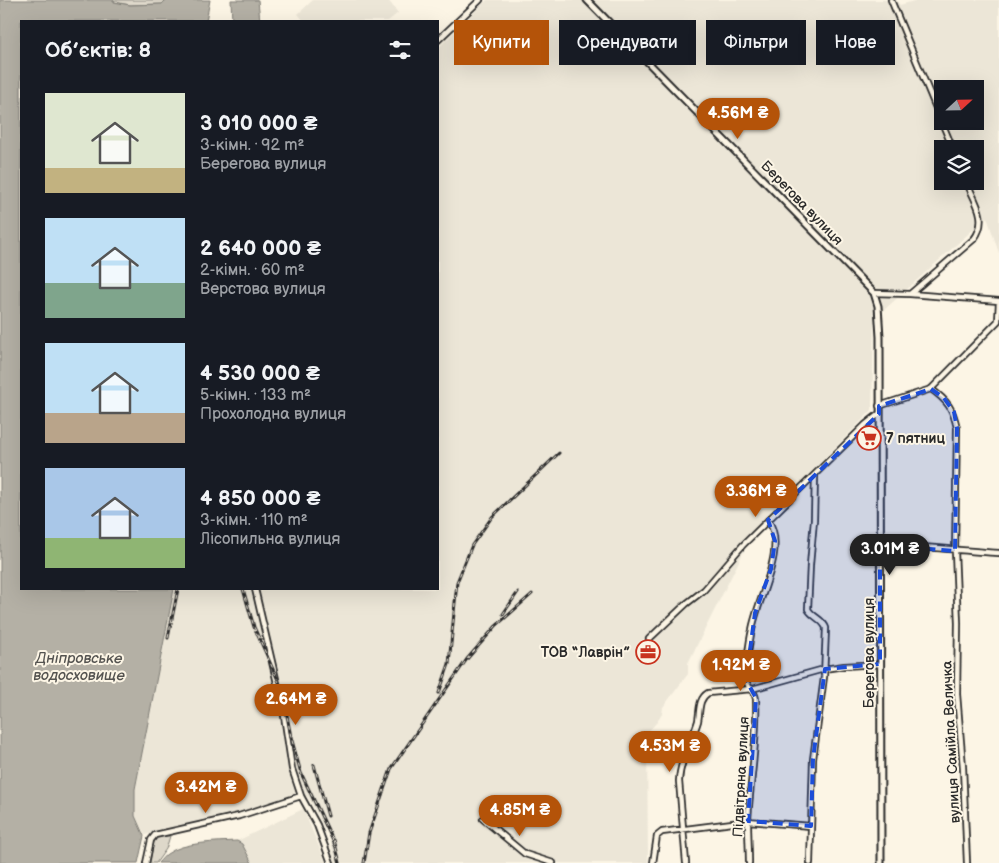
<!DOCTYPE html>
<html lang="uk">
<head>
<meta charset="utf-8">
<style>
  body { margin:0; font-family:"Balsamiq Sans",sans-serif; background:#242831; color:#f1f3f6; height:100vh; display:flex; flex-direction:column; font-size:19px; white-space:nowrap }
  * { box-sizing:border-box; margin:0 }
  p { font-size:16px; color:#9ea1a6 }
  .icon { flex:none; width:28px; height:28px; fill:none; stroke:currentColor; stroke-width:2; stroke-linecap:round; stroke-linejoin:round }
  .map { position:relative; flex:1; overflow:hidden }
  .drawer { position:absolute; left:20px; top:20px; width:419px; height:570px; display:flex; flex-direction:column; background:#171b24; border-radius:0px; box-shadow:0 5px 20px #0002 }
  .drawer>* { flex:none }
  .top-card { position:absolute; left:454px; top:20px; width:470px; height:45px; display:flex; gap:10px }
  .needle { width:32px; rotate:68deg }
  .buttons { position:absolute; left:934px; top:80px; display:grid; gap:10px }
  .buttons a { display:grid; place-items:center; width:50px; height:50px; border-radius:0px; background:#171b24; box-shadow:0 5px 20px #0002; font-size:25px }
  .price { position:absolute; translate:-50% -42px; padding:0 11px; border-radius:18px; background:#b45309; color:#fff; font-size:16px; line-height:32px; filter:drop-shadow(0 1px 2px #0008) }
  .price::after { content:''; position:absolute; left:50%; top:30px; width:15px; height:11px; margin-left:-8px; background:inherit; clip-path:polygon(0 0,100% 0,50% 100%) }
  .price.selected { background:#222; color:#fff }
  ul { padding:0; list-style:none }
  li { display:flex; align-items:center; gap:15px; height:125px; padding:0 25px }
  li span { display:grid; place-items:center; flex:none; width:140px; height:100px; border-radius:0px; color:#555 }
  li>.icon { margin-inline-start:auto }
  span .icon { width:60px; height:60px; fill:#fffc; stroke-width:1 }
  li b { font-size:21px }
  h2 { display:flex; justify-content:space-between; align-items:center; height:60px; padding:0 25px; font-size:21px }
  .chip { padding:0 18px; border-radius:0px; background:#171b24; box-shadow:0 5px 20px #0002; font-size:18px; line-height:45px }
  .chip.selected { background:#b45309; color:#fff }
  .map>svg:first-child { display:block }
</style>
</head>
<body>
<div class="map">
<svg width="999" height="863" viewBox="0 0 999 863">
  <rect width="100%" height="100%" fill="#fcf5e5"/>
  <filter id="ink" filterUnits="userSpaceOnUse"><feTurbulence type="fractalNoise" baseFrequency=".02" numOctaves="2"/><feDisplacementMap in="SourceGraphic" scale="10" xChannelSelector="R" yChannelSelector="G"/><feConvolveMatrix kernelMatrix="1 2 1 2 8 2 1 2 1" color-interpolation-filters="sRGB"/></filter>
  <g filter="url(#ink)">
    <path fill="#ece6d7" fill-rule="evenodd" d="M313 0H388L398 13 388 21H304L298 14Z
      M487 0H896L900 5 917 0H999V253L987 217 874 319 872 410 755 529 688 663V674L663 707 662 714 657 722 647 733 648 863H335L330 838 308 797 296 793 240 813 145 835 135 816V789L174 589H438V48ZM942 89H975V121H942ZM942 149H975V181H942Z
      M303 809 326 863H252L242 844 237 841Z"/>
    <path fill="#ded8ca" stroke="#84827a" d="M114 0H166L163 4 130 5 114 2Z
      M170 836 166 849 156 863H150L153 844 157 837Z"/>
    <path fill="#b4b0a5" stroke="#7d7b74" d="M0 0H114V2L130 5 162 4 166 0H210L206 21H21V589H174L135 789V816L144 836 138 863H0Z
      M231 0H258L260 21H232Z
      M237 841 242 844 252 863H158C161 860 164 856 167 854 183 842 217 842 237 841Z"/>
    <g fill="none" stroke-linecap="round" stroke-linejoin="round">
      <g stroke="#2b2b2b" stroke-width="8">
        <path id="minor" d="M891 0 953 149
          M438 40 480 0
          M874 293 910 294 974 239C989 219 975 202 966 181
          M931 389C948 401 953 409 957 428L955 551 958 623 957 694 963 767 967 863
          M879 406 931 389 998 321 999 301 910 294
          M880 545C920 545 959 551 999 553
          M255 589 283 709 292 769 301 796 317 825 331 863
          M649 639 686 604 704 590 743 545 865 425 879 414
          M483 819 525 854 553 863
          M146 863 151 840 155 835 239 816 301 796
          M653 863 657 836 662 832 748 821 811 826
          M686 863 679 781C680 760 692 741 698 721 700 711 698 699 708 693L752 689 824 669 844 666 880 664
          M749 863C749 849 748 835 748 821 750 780 758 740 756 699 755 691 749 689 747 683 744 676 750 638 752 630 757 599 788 548 768 520
          M810 863 813 759 824 677 826 628C823 619 812 617 808 609L810 565 814 520 815 476"/>
      </g>
      <g stroke="#2b2b2b" stroke-width="9">
        <path id="tertiary" d="M587 0 874 293 878 306 880 337 881 863"/>
      </g>
      <use href="#minor" stroke="#fcf5e5" stroke-width="4.5"/>
      <use href="#tertiary" stroke="#fcf5e5" stroke-width="5"/>
      <g stroke="#2b2b2b" stroke-width="3">
        <path id="rail" d="M243 589 254 627 282 689 291 737 301 773 336 847
          M503 614 518 592
          M168 638 178 589
          M439 693 449 664 457 582 472 545 492 517 559 453
          M314 765 328 816
          M334 840 340 863
          M364 863 369 833 391 769 467 659 496 626 532 594"/>
      </g>
      <use href="#rail" stroke="#fcf5e5" stroke-width="1" stroke-dasharray="4" stroke-linecap="butt"/>
    </g>
  </g>
  <path fill="#1d4ed8" fill-opacity="0.2" stroke="#1d4ed8" stroke-width="4" stroke-dasharray="10 6" stroke-linejoin="round" d="M931 389 944 398 954 412 957 428 955 551 880 545V664L825 669 813 759 811 826 748 821 756 698 746 680 755 613 771 569 775 541 768 520 879 414V406Z"/>
  <defs>
    <g id="supermarket-ring" transform="scale(1.25)"><circle r="9.5" fill="#fcf5e5" stroke="#c8321e" stroke-width="1.5"/><path d="M-6-5.5h2.5l.6 2H6L4.5 2H-2.5L-4.4-4H-6ZM-1.5 3.2a1.3 1.3 0 1 0 .1 0ZM3 3.2a1.3 1.3 0 1 0 .1 0Z" fill="#c8321e"/></g>
    <g id="office-ring" transform="scale(1.25)"><circle r="9.5" fill="#fcf5e5" stroke="#c8321e" stroke-width="1.5"/><path d="M-6-3h4V-5.5h4V-3h4V5H-6ZM-1-4.5V-3h2v-1.5ZM-6 0V1H6V0Z" fill="#c8321e"/></g>
  </defs>
  <g fill-rule="evenodd">
    <use href="#supermarket-ring" x="869" y="438"/>
    <use href="#office-ring" x="648" y="652"/>
  </g>
  <g text-anchor="middle" dominant-baseline="central" stroke-width="4" stroke-linejoin="round" paint-order="stroke">
    <g font-size="14" fill="#2b2b2b" stroke="#fcf5e5">
      <text transform="translate(802 203) rotate(46)">Берегова вулиця</text>
      <text transform="translate(869 653) rotate(-90)">Берегова вулиця</text>
      <text transform="translate(951 742) rotate(-93)">вулиця Самійла Величка</text>
      <text transform="translate(741 777) rotate(-87)">Підвітряна вулиця</text>
    </g>
    <g font-size="14" font-weight="bold" fill="#2b2b2b" stroke="#fcf5e5" text-anchor="start">
      <text x="886" y="438">7 пятниц</text>
      <text x="630" y="652" text-anchor="end">ТОВ “Лаврін”</text>
    </g>
    <g font-size="15" font-style="italic" fill="#545350" stroke="#fcf5e5">
      <text x="79" y="658">Дніпровське<tspan x="79" dy="17">водосховище</tspan></text>
    </g>
  </g>
</svg>
<div class="buttons">
<a><svg class="needle" viewBox="-14 -14 28 28"><path d="M0-13l5 13h-10z" fill="#e53935"/><path d="M0 13l5-13h-10z" fill="#9ea1a6"/></svg></a>
<a><svg class="icon" aria-label="layers" viewBox="0 0 24 24"><path d="M12 4l9 5-9 5-9-5zM3 14l9 5 9-5"/></svg></a>
</div>
<b class="price" style="left:738px;top:140px">4.56M ₴</b>
<b class="price" style="left:756px;top:518px">3.36M ₴</b>
<b class="price selected" style="left:890px;top:576px">3.01M ₴</b>
<b class="price" style="left:741px;top:692px">1.92M ₴</b>
<b class="price" style="left:296px;top:726px">2.64M ₴</b>
<b class="price" style="left:670px;top:773px">4.53M ₴</b>
<b class="price" style="left:206px;top:814px">3.42M ₴</b>
<b class="price" style="left:520px;top:837px">4.85M ₴</b>
<div class="top-card">
<a class="chip selected">Купити</a>
<a class="chip">Орендувати</a>
<a class="chip">Фільтри</a>
<a class="chip">Нове</a>
</div>
<section class="drawer">
<h2>Об’єктів: 8<svg class="icon" aria-label="filters" viewBox="0 0 24 24"><path d="M4 7h16M4 17h16"/><circle cx="9" cy="7" r="2"/><circle cx="15" cy="17" r="2"/></svg></h2>
<ul>
<li><span style="background:linear-gradient(#dfe7d0 75%,#c2b280 0)"><svg class="icon" aria-label="home" viewBox="0 0 24 24"><path d="M3 11l9-7 9 7M6 9v11h12V9"/></svg></span><div><b>3 010 000 ₴</b><p>3-кімн. · 92 m²</p><p>Берегова вулиця</p></div></li>
<li><span style="background:linear-gradient(#bfe0f5 65%,#7fa58c 0)"><svg class="icon" aria-label="home" viewBox="0 0 24 24"><path d="M3 11l9-7 9 7M6 9v11h12V9"/></svg></span><div><b>2 640 000 ₴</b><p>2-кімн. · 60 m²</p><p>Верстова вулиця</p></div></li>
<li><span style="background:linear-gradient(#bfe0f5 70%,#b9a48a 0)"><svg class="icon" aria-label="home" viewBox="0 0 24 24"><path d="M3 11l9-7 9 7M6 9v11h12V9"/></svg></span><div><b>4 530 000 ₴</b><p>5-кімн. · 133 m²</p><p>Прохолодна вулиця</p></div></li>
<li><span style="background:linear-gradient(#a9c7e8 70%,#8fb573 0)"><svg class="icon" aria-label="home" viewBox="0 0 24 24"><path d="M3 11l9-7 9 7M6 9v11h12V9"/></svg></span><div><b>4 850 000 ₴</b><p>3-кімн. · 110 m²</p><p>Лісопильна вулиця</p></div></li>
</ul>
</section>
</div>
</body>
</html>
